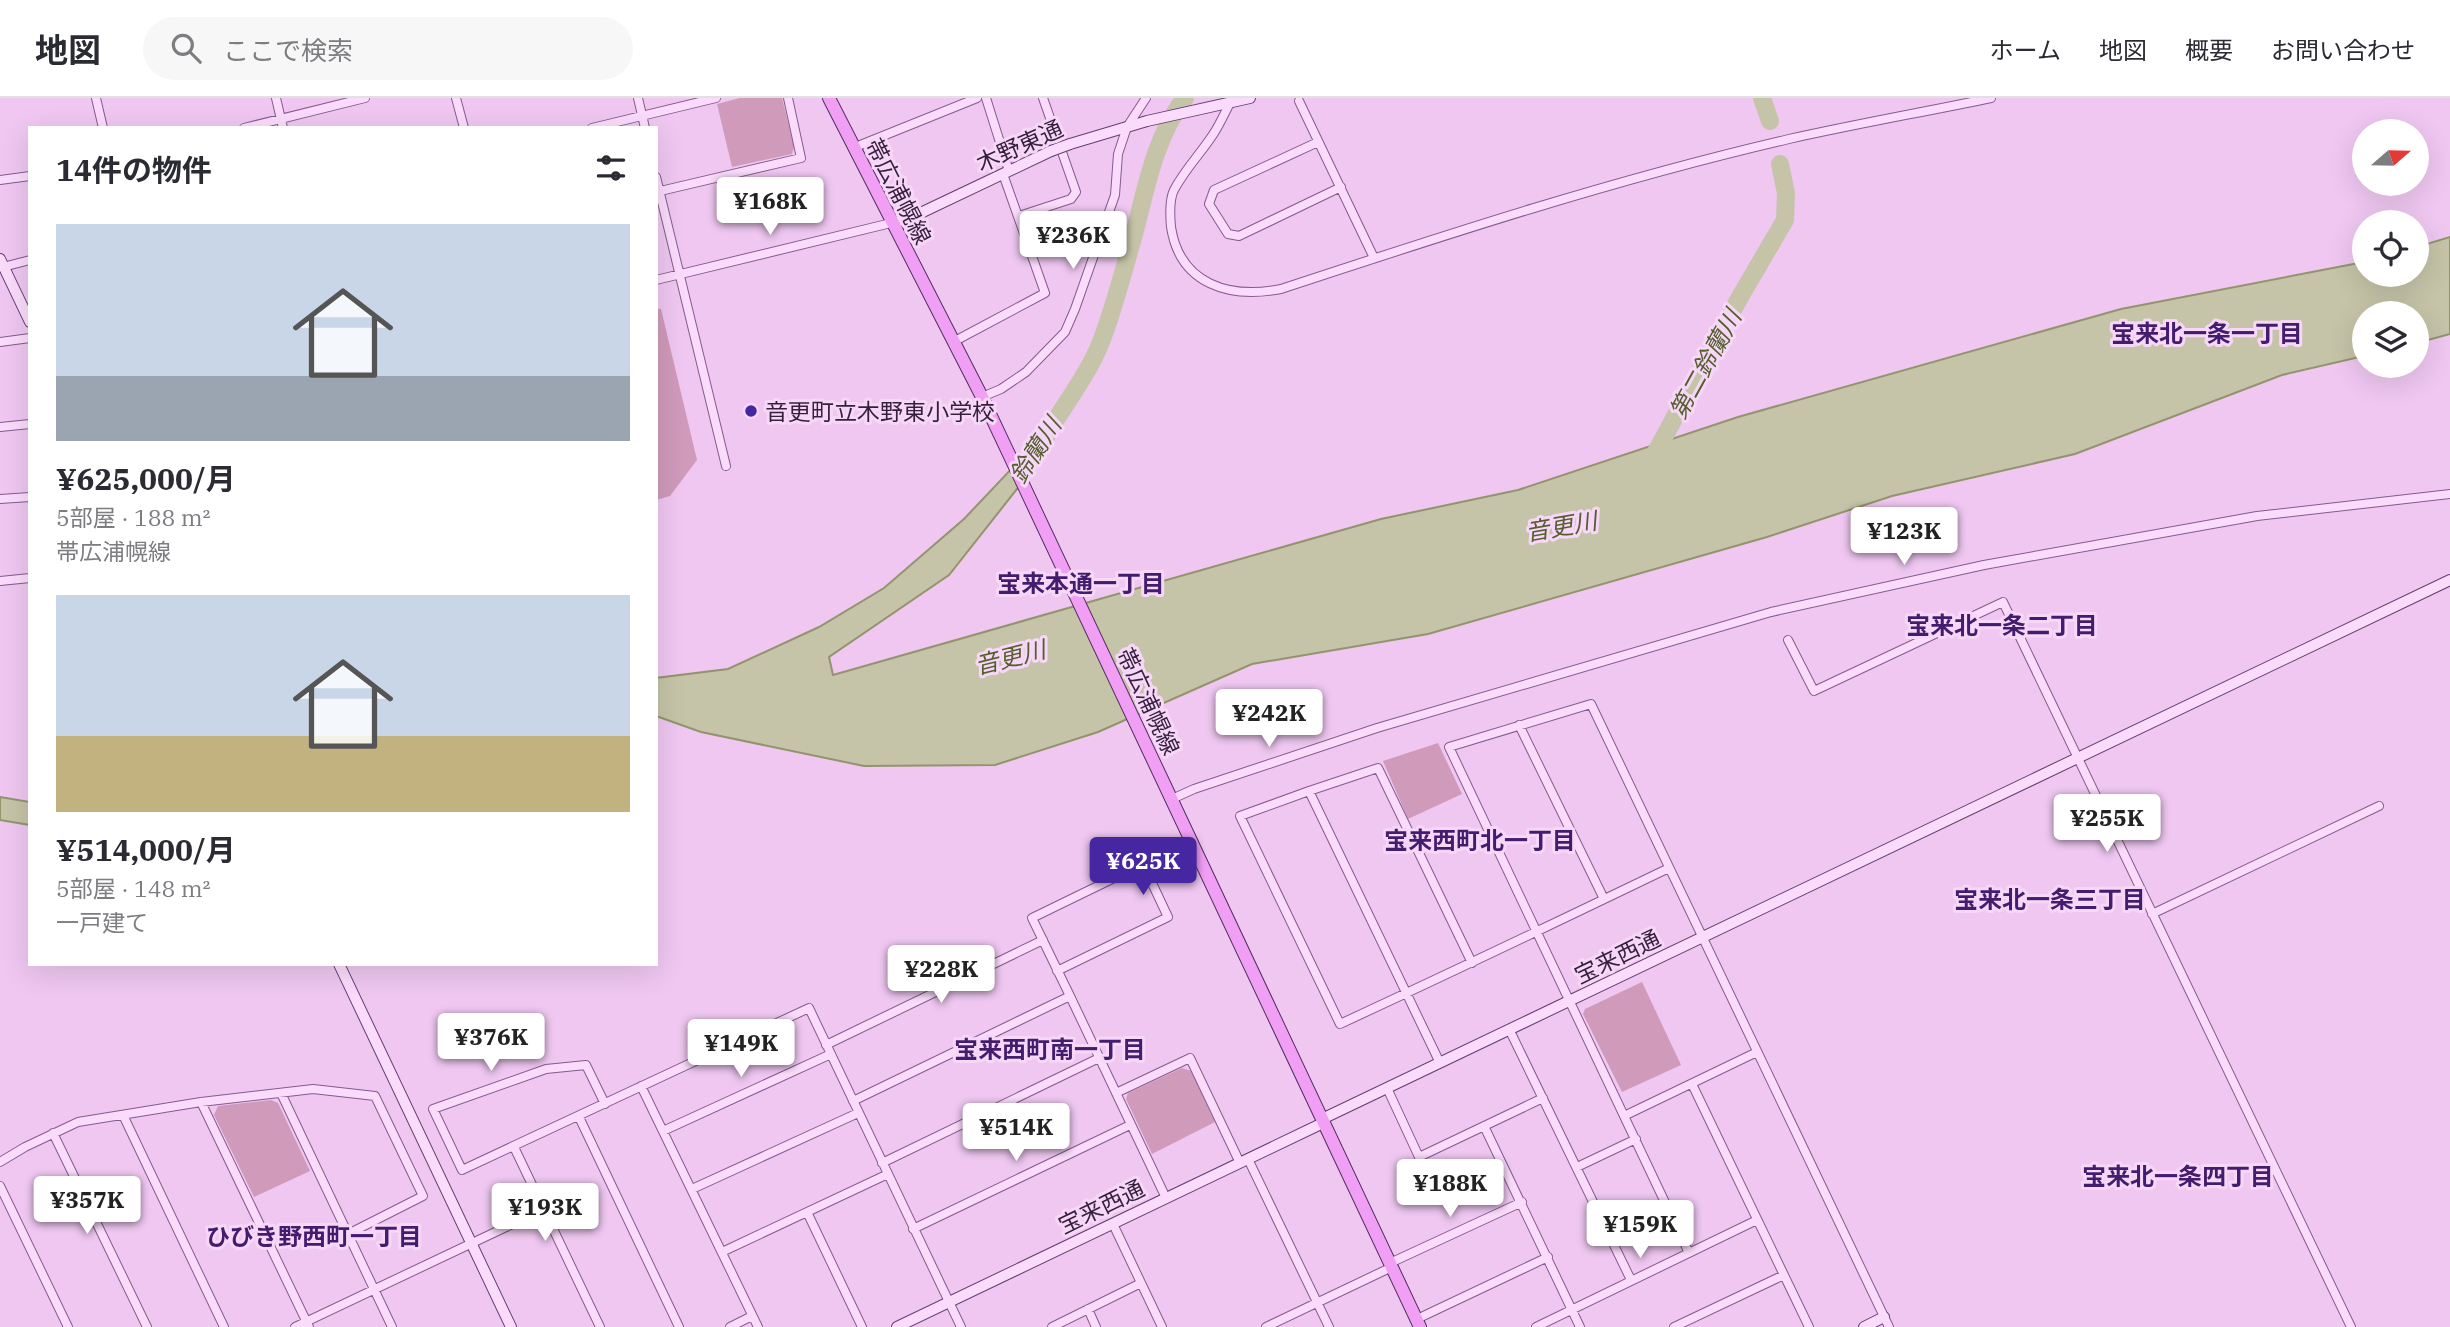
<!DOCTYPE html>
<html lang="ja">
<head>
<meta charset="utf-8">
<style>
  body { margin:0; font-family:"IBM Plex Serif","Noto Sans JP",serif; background:#f7f7f7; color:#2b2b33; height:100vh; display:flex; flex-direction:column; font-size:26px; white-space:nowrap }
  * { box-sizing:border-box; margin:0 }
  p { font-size:23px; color:#7c7c81 }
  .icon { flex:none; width:38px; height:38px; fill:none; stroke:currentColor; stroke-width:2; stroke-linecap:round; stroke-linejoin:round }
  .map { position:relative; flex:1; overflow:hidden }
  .side { position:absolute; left:28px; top:28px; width:630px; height:840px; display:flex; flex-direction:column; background:#fff; border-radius:0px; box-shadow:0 7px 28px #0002 }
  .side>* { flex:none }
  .needle { width:46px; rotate:70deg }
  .controls { position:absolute; left:2352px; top:21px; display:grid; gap:14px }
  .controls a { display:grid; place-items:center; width:77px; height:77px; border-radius:50%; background:#fff; box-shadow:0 7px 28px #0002; font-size:35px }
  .price { position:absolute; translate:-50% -60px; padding:0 16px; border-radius:7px; background:#fff; color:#222; font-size:23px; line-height:46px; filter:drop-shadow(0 2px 4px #0008) }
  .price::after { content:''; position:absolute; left:50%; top:42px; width:21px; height:16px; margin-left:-10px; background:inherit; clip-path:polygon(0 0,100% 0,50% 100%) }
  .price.selected { background:#4627a1; color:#fff }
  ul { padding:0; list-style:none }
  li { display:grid; align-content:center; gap:14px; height:371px; padding:0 28px }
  li span { display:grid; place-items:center; height:217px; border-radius:0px; color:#555 }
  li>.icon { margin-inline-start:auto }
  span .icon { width:126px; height:126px; fill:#fffc; stroke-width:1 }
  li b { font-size:30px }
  h2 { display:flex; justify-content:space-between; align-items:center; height:84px; padding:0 28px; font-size:30px }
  header { display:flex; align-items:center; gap:42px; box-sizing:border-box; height:98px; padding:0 35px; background:#fff; border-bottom:2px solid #e1e1e2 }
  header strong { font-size:33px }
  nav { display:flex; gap:38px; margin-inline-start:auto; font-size:24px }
  .search { width:490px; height:63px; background:#f7f7f7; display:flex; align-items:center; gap:18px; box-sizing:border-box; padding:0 24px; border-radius:38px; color:#7c7c81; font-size:26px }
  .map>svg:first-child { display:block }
</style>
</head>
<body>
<header>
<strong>地図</strong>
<div class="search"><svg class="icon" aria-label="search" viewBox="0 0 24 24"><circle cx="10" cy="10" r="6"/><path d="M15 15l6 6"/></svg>ここで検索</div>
<nav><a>ホーム</a><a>地図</a><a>概要</a><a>お問い合わせ</a></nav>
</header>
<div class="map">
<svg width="2450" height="1229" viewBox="0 0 2450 1229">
  <rect width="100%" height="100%" fill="#efc7f1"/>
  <path fill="#d09abb" d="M740 0H782L794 49 792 56 732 69 717 6Z
    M656 210 661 211 697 362 670 398 656 402Z
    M1438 645 1462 696 1408 721 1383 663Z
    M1642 884 1681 967 1622 994 1583 916 1585 911Z
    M1182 970 1191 973 1215 1024 1152 1056 1126 1001 1128 995Z
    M271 1002 278 1005 310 1073 254 1099 214 1017 218 1008Z"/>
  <path fill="#c5c4a8" stroke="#93946e" stroke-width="2" d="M2450 139V236L2417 245V215H2364V258L2282 277 2075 356 1892 398 1767 439 1428 536 1252 566 1098 634 995 667 864 668 701 634 656 618V580L728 571 819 529 884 490 964 421 1033 348 1052 321H1061L1051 348 949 477 829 559 833 577 1381 421 1518 392 1738 319 2121 211 2364 164V177H2417V149Z
    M0 699 30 704V727L0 722Z"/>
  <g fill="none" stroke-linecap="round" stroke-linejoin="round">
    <path stroke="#c5c4a8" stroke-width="18" d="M1762 0 1770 23
      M1045 340C1065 304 1092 273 1105 233 1116 202 1124 171 1133 140 1146 92 1154 40 1185 0
      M1651 363 1740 199 1785 122 1786 95 1780 66"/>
    <g stroke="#845b8e" stroke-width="10">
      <path id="street" d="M96 0 103 30
        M276 0 283 30
        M456 0 464 30
        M638 0 645 30
        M986 0 1009 73
        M1232 1C1226 12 1221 24 1214 35 1202 54 1185 71 1174 92 1169 102 1170 118 1171 129 1180 187 1230 201 1281 191 1448 136 1616 81 1789 41 1856 26 1924 14 1991 0
        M1299 3 1374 160
        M244 30 365 0
        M592 30 716 0
        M1318 44 1214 92 1209 106 1228 136 1239 138 1341 89
        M853 50 977 0
        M656 79 726 368
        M0 82 30 78
        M656 94 801 60 788 0
        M1019 118 1071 101 1076 94 1043 0
        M3 169 30 162
        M656 182 891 125
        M0 244 30 240
        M953 244 1045 195 1003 76
        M982 299 1001 291 1026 274 1065 234 1075 211 1115 97 1118 56 1127 29 1146 0
        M0 329 30 326
        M0 401 30 399
        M0 483 30 480
        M1788 542 1814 593 2003 504 2351 1229
        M1519 627 1604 801
        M1309 693 1378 670 1472 865
        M1172 701 1194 691 1377 630 1771 514 1984 467 2257 418 2450 396
        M2152 816 2379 708
        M1057 873 1168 819 1143 766 1032 820 1070 898 1166 1100
        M1510 933 1631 1182
        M826 947 1043 842
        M1440 965 1309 693 1240 718 1340 926C1450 875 1559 823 1669 770
        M1692 986 1809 1229
        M641 988 758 1229
        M1387 990 1419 1059 1543 1000
        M281 995 392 1229
        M1116 995 1190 960 1240 1065
        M853 1003 1070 898
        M201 1004 309 1229
        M605 1006 586 967 546 971 433 1011 462 1072 809 910 961 1229
        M123 1017 224 1229
        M1624 1018 1757 954
        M579 1019 679 1229
        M1484 1028 1580 1229
        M663 1033 831 956
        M53 1035 147 1229
        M514 1049 600 1229
        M1248 1061 1329 1229
        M0 1064 25 1049 78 1024 201 1004 313 991 375 998 423 1098 348 1136
        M882 1065 1099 960
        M1577 1069 1636 1041
        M0 1088 68 1229
        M692 1091 858 1015
        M807 1114 862 1229
        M1113 1126 1162 1229
        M913 1131 1130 1027
        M722 1154 888 1076
        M1689 1155 1449 649 1591 606 1889 1229
        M1390 1165 1522 1104
        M1088 1211 1096 1229
        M1417 1221 1548 1159
        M295 1229 544 1111
        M730 1229 752 1218
        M1052 1229 1141 1185
        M1266 1229 1392 1169
        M1536 1229 1757 1122
        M1674 1229 1784 1177"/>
    </g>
    <g stroke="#643e70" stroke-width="12">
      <path id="secondary" d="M1070 46 1147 23 1250 0
        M891 125 910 120 1051 53
        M0 161 30 224
        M339 866 511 1229
        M1322 1021 2450 482
        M897 1229 1323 1025
        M1864 1229 1884 1219"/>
    </g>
    <g stroke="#502f5c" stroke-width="14">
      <path id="primary" d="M829 0 982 299 1420 1229"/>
    </g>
    <use href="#street" stroke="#fadbfb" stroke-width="8"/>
    <use href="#secondary" stroke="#fadbfb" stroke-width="10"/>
    <use href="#primary" stroke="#f19ef5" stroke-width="12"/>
    <g stroke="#643e70" stroke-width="12" stroke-linecap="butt">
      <path id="secondary-bridge" d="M1051 53 1070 46"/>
    </g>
    <use href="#secondary-bridge" stroke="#fadbfb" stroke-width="10"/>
  </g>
  <circle fill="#4627a1" stroke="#f7d7f8" stroke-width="2.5" cx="751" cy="313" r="7"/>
  <g text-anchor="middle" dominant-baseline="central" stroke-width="6" stroke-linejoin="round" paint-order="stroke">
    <g font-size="23" fill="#361f3e" stroke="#f7d7f8">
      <text transform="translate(1019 47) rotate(-24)">木野東通</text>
      <text transform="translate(899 93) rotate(63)">帯広浦幌線</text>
      <text transform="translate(1149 603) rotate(65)">帯広浦幌線</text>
      <text transform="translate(1617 858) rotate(-26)">宝来西通</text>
      <text transform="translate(1101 1108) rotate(-26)">宝来西通</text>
    </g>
    <g font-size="23" fill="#361f3e" stroke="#f7d7f8" text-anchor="start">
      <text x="765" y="313">音更町立木野東小学校</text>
    </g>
    <g font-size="24" font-weight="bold" fill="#421c6d" stroke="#f7d7f8">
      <text x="2207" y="235">宝来北一条一丁目</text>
      <text x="1081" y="485">宝来本通一丁目</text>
      <text x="2002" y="527">宝来北一条二丁目</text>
      <text x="1480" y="742">宝来西町北一丁目</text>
      <text x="2050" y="801">宝来北一条三丁目</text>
      <text x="1050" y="951">宝来西町南一丁目</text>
      <text x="2178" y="1078">宝来北一条四丁目</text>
      <text x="314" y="1138">ひびき野西町一丁目</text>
    </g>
    <g font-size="24" font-style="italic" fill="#545e2e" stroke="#f7d7f8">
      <text transform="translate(1705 266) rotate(-61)">第二鈴蘭川</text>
      <text transform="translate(1035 352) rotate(-57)">鈴蘭川</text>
      <text transform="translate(1561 428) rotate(-10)">音更川</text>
      <text transform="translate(1010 559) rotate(-14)">音更川</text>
    </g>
  </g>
</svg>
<div class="controls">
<a><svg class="needle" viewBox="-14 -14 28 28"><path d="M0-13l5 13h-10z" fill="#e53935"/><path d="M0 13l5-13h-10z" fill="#7c7c81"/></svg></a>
<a><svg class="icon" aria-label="locate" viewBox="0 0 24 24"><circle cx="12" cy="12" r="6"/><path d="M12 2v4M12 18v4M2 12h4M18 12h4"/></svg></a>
<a><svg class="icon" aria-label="layers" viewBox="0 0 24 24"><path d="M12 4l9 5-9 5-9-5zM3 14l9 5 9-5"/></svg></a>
</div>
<b class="price" style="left:770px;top:139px">¥168K</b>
<b class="price" style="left:1073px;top:173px">¥236K</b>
<b class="price" style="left:1904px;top:469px">¥123K</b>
<b class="price" style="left:1269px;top:651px">¥242K</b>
<b class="price" style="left:2107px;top:756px">¥255K</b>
<b class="price selected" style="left:1143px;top:799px">¥625K</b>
<b class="price" style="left:941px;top:907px">¥228K</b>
<b class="price" style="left:491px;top:975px">¥376K</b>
<b class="price" style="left:741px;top:981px">¥149K</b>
<b class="price" style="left:1016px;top:1065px">¥514K</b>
<b class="price" style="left:1450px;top:1121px">¥188K</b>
<b class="price" style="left:87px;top:1138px">¥357K</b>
<b class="price" style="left:545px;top:1145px">¥193K</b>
<b class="price" style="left:1640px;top:1162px">¥159K</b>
<section class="side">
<h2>14件の物件<svg class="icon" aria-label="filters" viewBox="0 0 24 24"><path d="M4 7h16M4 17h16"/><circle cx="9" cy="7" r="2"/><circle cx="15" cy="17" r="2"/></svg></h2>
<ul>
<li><span style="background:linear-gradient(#c9d6e8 70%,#9aa5b1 0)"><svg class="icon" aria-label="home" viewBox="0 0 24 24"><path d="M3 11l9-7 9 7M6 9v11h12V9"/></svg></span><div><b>¥625,000/月</b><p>5部屋 · 188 m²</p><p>帯広浦幌線</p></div></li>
<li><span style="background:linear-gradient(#c9d6e8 65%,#c2b280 0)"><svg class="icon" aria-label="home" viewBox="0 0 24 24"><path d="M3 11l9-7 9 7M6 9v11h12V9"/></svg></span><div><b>¥514,000/月</b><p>5部屋 · 148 m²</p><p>一戸建て</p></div></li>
</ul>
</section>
</div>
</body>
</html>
